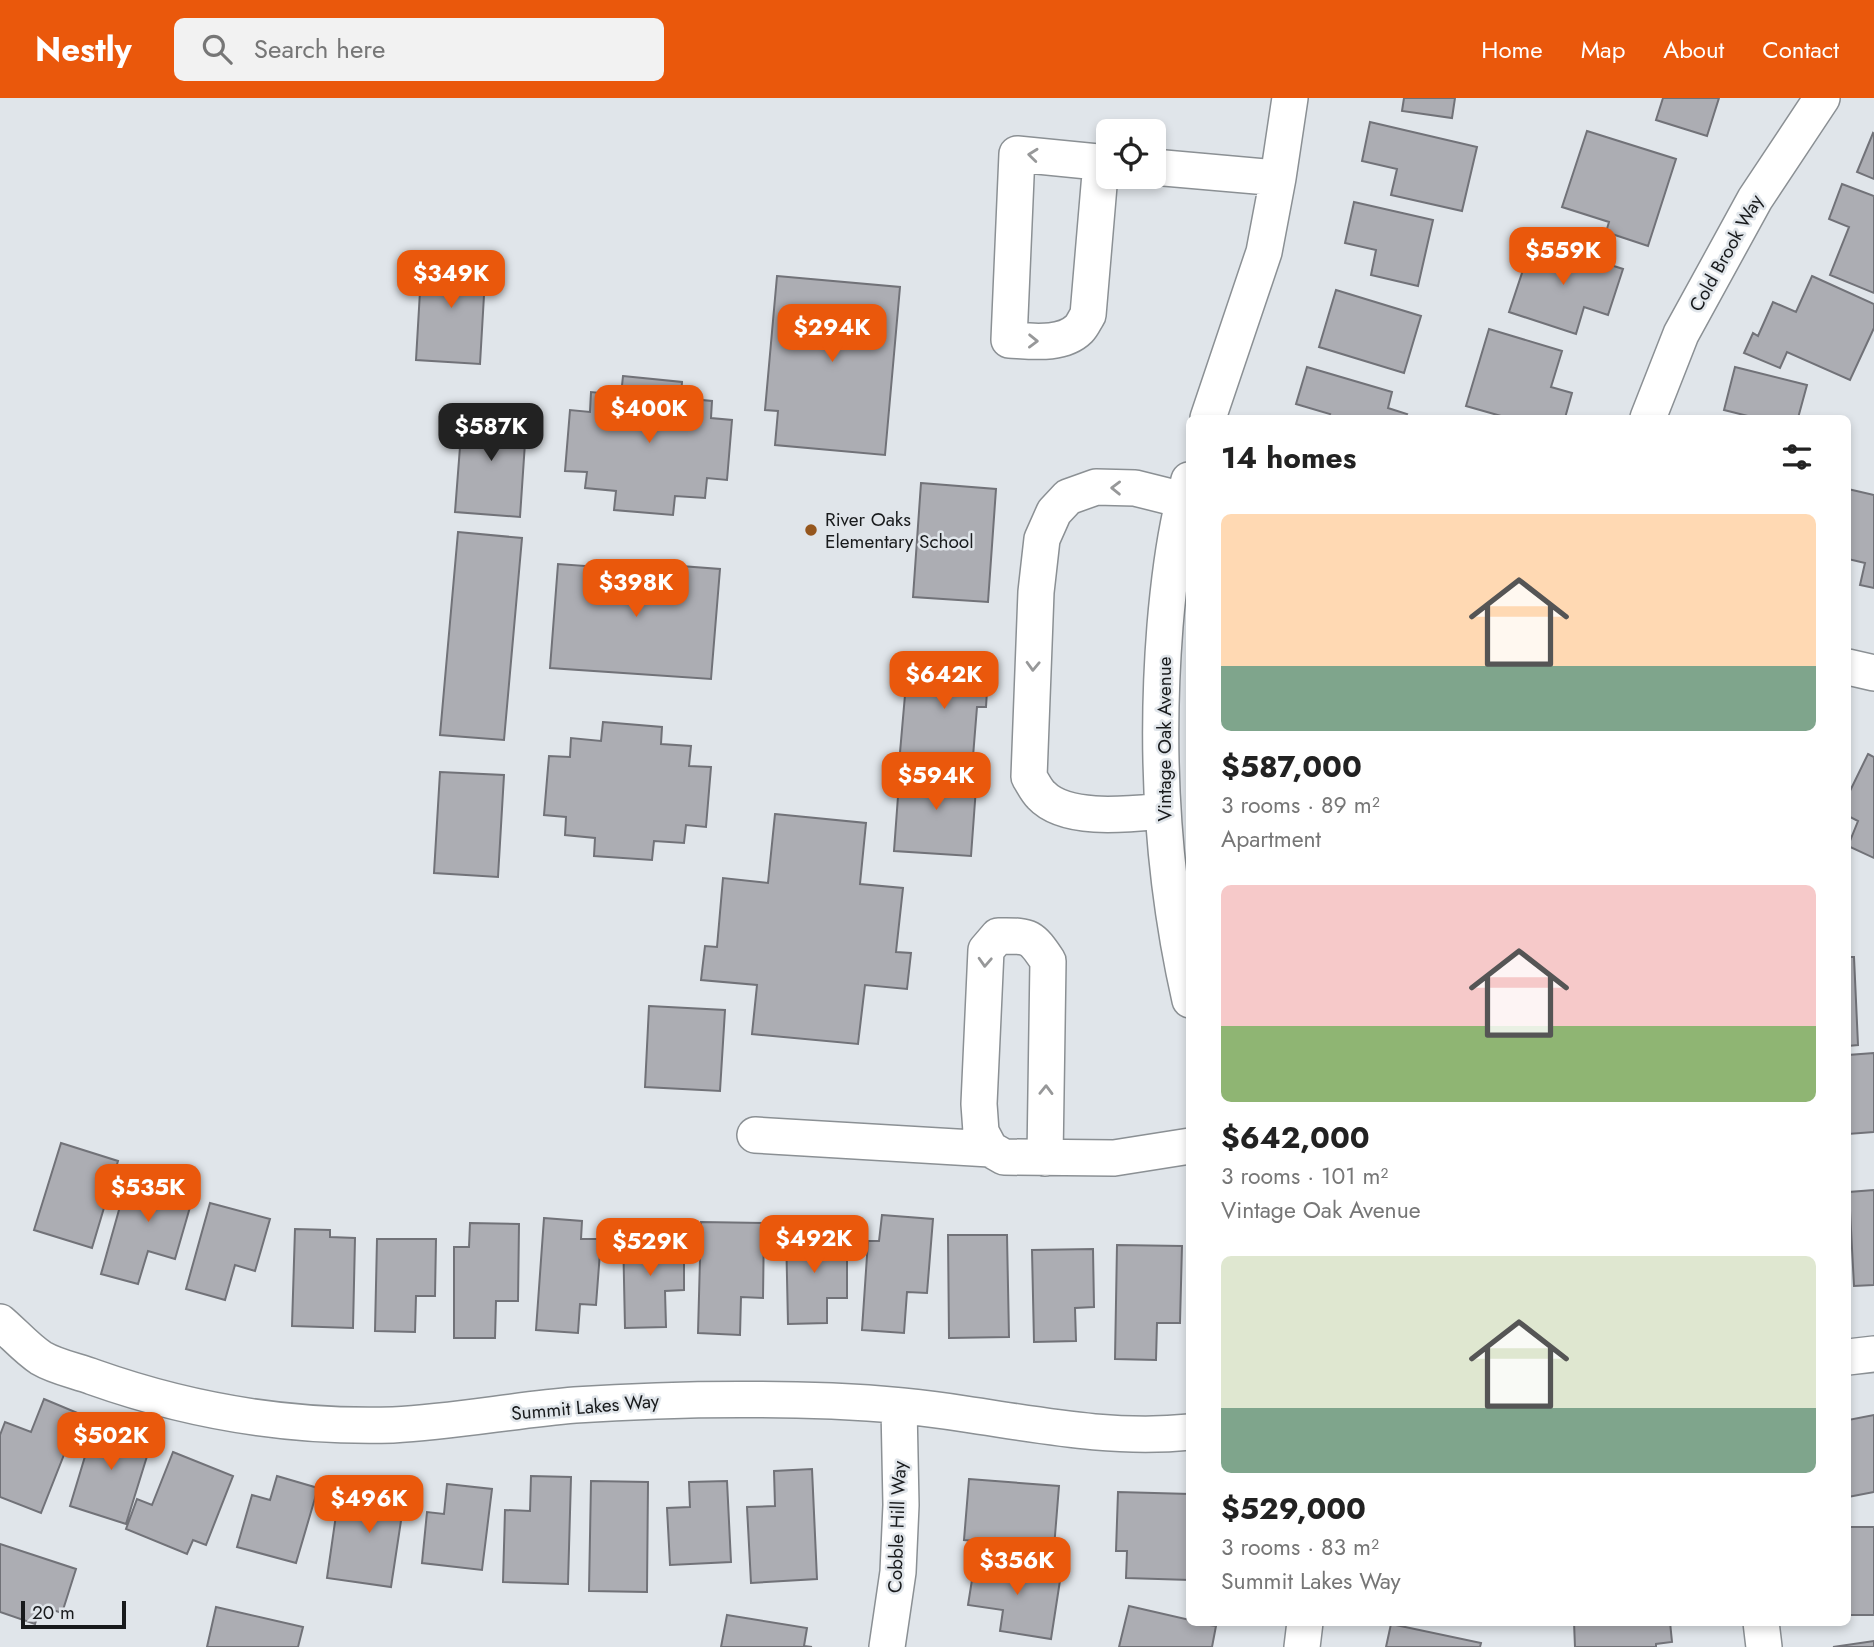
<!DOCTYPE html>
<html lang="en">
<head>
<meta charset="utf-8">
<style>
  body { margin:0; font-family:Jost,sans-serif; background:#f2f2f2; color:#222; height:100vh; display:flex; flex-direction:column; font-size:26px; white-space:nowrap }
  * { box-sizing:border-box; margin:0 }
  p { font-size:23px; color:#767676 }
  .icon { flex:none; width:38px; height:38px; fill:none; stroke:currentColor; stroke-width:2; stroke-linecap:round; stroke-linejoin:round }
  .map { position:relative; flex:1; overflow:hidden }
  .details { position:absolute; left:1186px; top:317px; width:665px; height:1211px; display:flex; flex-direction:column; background:#fff; border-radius:10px; box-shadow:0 4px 10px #0003 }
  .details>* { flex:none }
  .tools { position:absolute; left:1096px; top:21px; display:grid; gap:14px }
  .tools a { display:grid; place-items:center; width:70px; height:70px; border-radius:10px; background:#fff; box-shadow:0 4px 10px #0003; font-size:35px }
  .scale { position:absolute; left:21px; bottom:18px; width:105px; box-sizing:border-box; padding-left:7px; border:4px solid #181a1c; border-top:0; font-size:19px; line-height:24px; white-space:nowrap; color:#181a1c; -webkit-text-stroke:5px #e0e5ea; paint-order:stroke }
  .price { position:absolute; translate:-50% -60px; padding:0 16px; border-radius:14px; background:#ea580c; color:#fff; font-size:23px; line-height:46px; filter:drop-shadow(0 2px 4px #0008) }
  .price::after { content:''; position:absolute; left:50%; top:42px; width:21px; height:16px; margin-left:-10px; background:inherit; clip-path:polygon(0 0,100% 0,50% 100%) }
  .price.current { background:#222; color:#fff }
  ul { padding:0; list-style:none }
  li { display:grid; align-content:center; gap:14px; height:371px; padding:0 35px }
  li span { display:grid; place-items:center; height:217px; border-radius:10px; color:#555 }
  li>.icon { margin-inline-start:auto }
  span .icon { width:126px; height:126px; fill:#fffc; stroke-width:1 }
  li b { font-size:30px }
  h2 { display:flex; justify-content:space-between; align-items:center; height:84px; padding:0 35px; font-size:30px }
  header { display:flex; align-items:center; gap:42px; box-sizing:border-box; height:98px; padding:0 35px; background:#ea580c; color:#fff }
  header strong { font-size:33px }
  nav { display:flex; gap:38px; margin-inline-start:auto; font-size:24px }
  .search { width:490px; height:63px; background:#f2f2f2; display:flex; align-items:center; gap:18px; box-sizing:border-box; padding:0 24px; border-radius:10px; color:#767676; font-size:26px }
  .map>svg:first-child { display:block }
</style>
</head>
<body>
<header>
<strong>Nestly</strong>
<div class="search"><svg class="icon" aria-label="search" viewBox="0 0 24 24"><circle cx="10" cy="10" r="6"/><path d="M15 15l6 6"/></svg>Search here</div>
<nav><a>Home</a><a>Map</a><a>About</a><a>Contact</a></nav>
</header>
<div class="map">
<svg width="1874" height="1549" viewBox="0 0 1874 1549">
  <rect width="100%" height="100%" fill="#e0e5ea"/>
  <path fill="#acadb3" stroke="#717278" stroke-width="2" d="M1404 0H1455L1452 20 1402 13Z
    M1663 0H1719L1707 38 1656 22Z
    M1370 24 1477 49 1462 113 1391 97 1397 71 1362 63Z
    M1587 33 1676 61 1648 148 1606 134 1609 124 1562 109Z
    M1873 35 1874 36V81L1857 74Z
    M1842 86 1874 98V195L1830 177 1849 129 1829 121Z
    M1354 104 1433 122 1418 188 1371 177 1376 152 1345 145Z
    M1533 142 1623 171 1608 217 1584 209 1576 236 1509 214Z
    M422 159 486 163 480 266 416 262Z
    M777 178 900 189 885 357 775 347 778 313 765 312Z
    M1812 178 1874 206V230L1850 282 1787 254 1780 270 1744 255 1753 235 1758 238 1773 204 1796 214Z
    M1336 192 1421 218 1404 275 1319 249Z
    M1489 231 1562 253 1551 289 1572 295 1565 320H1508L1466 308Z
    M1307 269 1392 294 1388 310 1407 316 1405 320H1328L1330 316 1296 306Z
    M1735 269 1807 287 1798 320H1748V318L1724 312Z
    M623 278 682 284 681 300 712 303 711 320 732 322 727 382 707 380 705 400 675 398 673 417 614 412 616 393 585 390 587 374 565 373 570 312 590 314 591 294 621 297Z
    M463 310 527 315 520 419 455 414Z
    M921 385 996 391 988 504 913 499Z
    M1848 391 1874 397V490L1860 487 1865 465 1848 461Z
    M458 434 522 440 504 642 440 637Z
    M614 463 720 471 711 581 550 570 558 466 613 470Z
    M917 555 989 560 986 609H977L972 671 899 666 905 597H914Z
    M603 624 662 629 661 646 691 648 689 668 711 669 706 729 686 727 684 745 654 743 652 762 594 758 595 740 565 737 566 719 544 717 549 658 570 659 571 640 601 643Z
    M1868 656 1874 659V760L1848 748 1858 723 1848 718V697Z
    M900 671 977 676 971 758 894 753Z
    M440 674 504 677 498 779 434 775Z
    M775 716 866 725 860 786 903 790 896 854 911 855 907 891 865 887 858 946 752 936 757 887 701 882 705 848 717 849 723 780 768 785Z
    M1848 859H1854L1858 947 1848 948Z
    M649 908 725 912 720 993 645 989Z
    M1874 955V1034L1848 1036V957Z
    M61 1045 118 1063 92 1150 34 1132Z
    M148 1071 197 1085 175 1161 148 1153 138 1186 101 1176 126 1087 142 1092Z
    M1874 1092V1187L1854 1188 1849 1094Z
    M210 1105 270 1121 255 1173 235 1167 225 1202 186 1191Z
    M882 1117 933 1121 927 1195 907 1194 904 1235 862 1232 868 1143H879Z
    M544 1120 582 1123 581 1141H601L596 1207 580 1206 578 1235 536 1232Z
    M701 1124 764 1125 763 1200 741 1199 740 1237 698 1235Z
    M470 1125 519 1126 518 1203H496L495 1240H454V1149H469Z
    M295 1131 330 1132V1139L355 1140 353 1230 292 1228Z
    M827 1132 828 1142H847V1200H827V1225L788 1226 786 1133Z
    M623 1135H664L663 1144H684V1192L665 1193 666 1229 625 1230Z
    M948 1137H1007L1009 1239 949 1240Z
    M377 1141H436L435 1198H416L415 1234 375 1233Z
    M1117 1147 1182 1148 1180 1225H1157L1156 1262 1115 1261Z
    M1093 1151 1094 1209 1075 1210 1076 1243 1034 1244 1032 1152Z
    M44 1301 80 1316 41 1415 0 1399V1337L5 1324 31 1334Z
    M1874 1317V1394L1848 1399V1322Z
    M96 1322 153 1339 126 1426 70 1408Z
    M173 1354 233 1378 206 1447 193 1442 187 1456 126 1431 137 1401 152 1407Z
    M812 1371 817 1481 751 1485 747 1409 775 1408 774 1373Z
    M277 1378 318 1390 296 1465 237 1449 252 1397 270 1402Z
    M368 1378 407 1383 391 1489 327 1480 337 1410 362 1414Z
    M531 1378 571 1379 568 1486 503 1484 505 1412 530 1413Z
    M969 1381 1059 1388 1054 1450 964 1442Z
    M591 1383 648 1384 647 1494 589 1493Z
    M727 1383 731 1464 670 1467 667 1410 690 1409 689 1384Z
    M447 1386 492 1391 482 1472 422 1465 427 1414 444 1416Z
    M1118 1394 1190 1396V1482L1126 1480 1127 1453H1116Z
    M1848 1429H1874V1517H1850Z
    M0 1446 76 1471 62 1515 41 1508 35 1526 0 1514Z
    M975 1463 1061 1476 1051 1541 1000 1533 1003 1512 968 1507Z
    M1129 1508 1190 1522V1524L1216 1528 1212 1549H1119Z
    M216 1509 303 1529 298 1549H207Z
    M727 1517 807 1530 804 1548 812 1549H721Z
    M1574 1524H1670L1672 1544 1656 1546V1549H1575Z
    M1391 1526 1481 1545 1480 1549H1386Z
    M1874 1543V1549H1833Z"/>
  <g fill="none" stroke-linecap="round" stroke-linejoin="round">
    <g stroke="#8b9094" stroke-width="38">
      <path id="minor" d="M1101 64 1088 217C1085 221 1083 227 1079 231 1062 248 1030 243 1009 242L1017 56 1108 65
        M1153 69 1278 80
        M1208 320 1264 154 1278 80 1290 0
        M1648 320 1681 236 1755 101 1822 0
        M1189 382C1175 429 1169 480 1165 528 1155 654 1162 779 1190 902
        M1848 569 1874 575
        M1163 713C1130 716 1066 724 1041 697 1036 692 1033 685 1029 679L1036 494 1042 441 1054 414 1068 399 1096 389 1135 390 1183 402
        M755 1037 990 1051
        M1045 1060 1048 863C1030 836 1029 838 998 838L986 852 979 1006 981 1034 990 1051 1004 1059 1114 1060 1190 1048
        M0 1224C13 1235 27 1251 41 1260 56 1269 77 1273 93 1279 189 1313 291 1330 393 1327 454 1324 514 1312 575 1307 661 1301 746 1300 832 1303 876 1305 922 1309 965 1316 1040 1327 1114 1342 1190 1334
        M1848 1259 1874 1256
        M1761 1524 1764 1549
        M887 1549 898 1474 901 1407 899 1309
        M1302 1549 1305 1524"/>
    </g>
    <use href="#minor" stroke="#fff" stroke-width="35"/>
  </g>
  <defs><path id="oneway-chevron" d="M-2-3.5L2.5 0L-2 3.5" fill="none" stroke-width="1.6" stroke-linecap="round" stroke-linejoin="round" transform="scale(1.75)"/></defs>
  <g stroke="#979899">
    <use href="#oneway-chevron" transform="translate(1033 57) rotate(-174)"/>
    <use href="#oneway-chevron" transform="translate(1033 243) rotate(1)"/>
    <use href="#oneway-chevron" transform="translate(1116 390) rotate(-179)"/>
    <use href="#oneway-chevron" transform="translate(1033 568) rotate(92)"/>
    <use href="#oneway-chevron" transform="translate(985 864) rotate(93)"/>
    <use href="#oneway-chevron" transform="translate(1046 992) rotate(-89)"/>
  </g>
  <circle fill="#95561d" stroke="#e0e5ea" stroke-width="2.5" cx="811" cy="432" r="7"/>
  <g text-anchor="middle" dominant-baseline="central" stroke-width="5" stroke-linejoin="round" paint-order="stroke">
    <g font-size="19" fill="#181a1c" stroke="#e0e5ea">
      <text transform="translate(1726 155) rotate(-61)">Cold Brook Way</text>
      <text transform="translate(1164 641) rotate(-90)">Vintage Oak Avenue</text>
      <text transform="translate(585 1309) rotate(-5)">Summit Lakes Way</text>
      <text transform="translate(897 1429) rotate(-88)">Cobble Hill Way</text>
    </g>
    <g font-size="19" fill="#181a1c" stroke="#e0e5ea" text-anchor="start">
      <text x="825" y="421">River Oaks<tspan x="825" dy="22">Elementary School</tspan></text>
    </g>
  </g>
</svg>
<div class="tools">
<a><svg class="icon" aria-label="locate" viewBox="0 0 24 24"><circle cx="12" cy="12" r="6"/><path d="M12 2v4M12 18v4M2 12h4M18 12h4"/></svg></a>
</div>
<div class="scale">20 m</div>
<b class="price" style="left:1563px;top:189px">$559K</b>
<b class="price" style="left:451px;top:212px">$349K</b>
<b class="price" style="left:832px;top:266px">$294K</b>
<b class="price" style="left:649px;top:347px">$400K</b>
<b class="price current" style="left:491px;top:365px">$587K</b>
<b class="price" style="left:636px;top:521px">$398K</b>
<b class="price" style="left:944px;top:613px">$642K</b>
<b class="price" style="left:936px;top:714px">$594K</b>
<b class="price" style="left:148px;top:1126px">$535K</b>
<b class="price" style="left:814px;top:1177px">$492K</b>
<b class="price" style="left:650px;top:1180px">$529K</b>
<b class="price" style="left:111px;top:1374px">$502K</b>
<b class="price" style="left:369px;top:1437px">$496K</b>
<b class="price" style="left:1017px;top:1499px">$356K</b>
<section class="details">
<h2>14 homes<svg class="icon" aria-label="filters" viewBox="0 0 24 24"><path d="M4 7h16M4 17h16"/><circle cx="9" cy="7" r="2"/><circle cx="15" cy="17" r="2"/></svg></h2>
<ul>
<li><span style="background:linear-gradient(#ffd9b3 70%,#7fa58c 0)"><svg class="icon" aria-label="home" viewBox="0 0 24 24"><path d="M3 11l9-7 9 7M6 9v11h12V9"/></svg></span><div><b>$587,000</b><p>3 rooms · 89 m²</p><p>Apartment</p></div></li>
<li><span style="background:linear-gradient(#f6c9c9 65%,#8fb573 0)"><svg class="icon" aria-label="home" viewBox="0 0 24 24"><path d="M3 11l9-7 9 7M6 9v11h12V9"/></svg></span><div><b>$642,000</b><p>3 rooms · 101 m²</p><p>Vintage Oak Avenue</p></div></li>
<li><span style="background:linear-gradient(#dfe7d0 70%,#7fa58c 0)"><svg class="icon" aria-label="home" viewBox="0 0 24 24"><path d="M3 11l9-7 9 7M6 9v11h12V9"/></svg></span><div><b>$529,000</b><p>3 rooms · 83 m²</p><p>Summit Lakes Way</p></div></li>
</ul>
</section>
</div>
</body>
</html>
